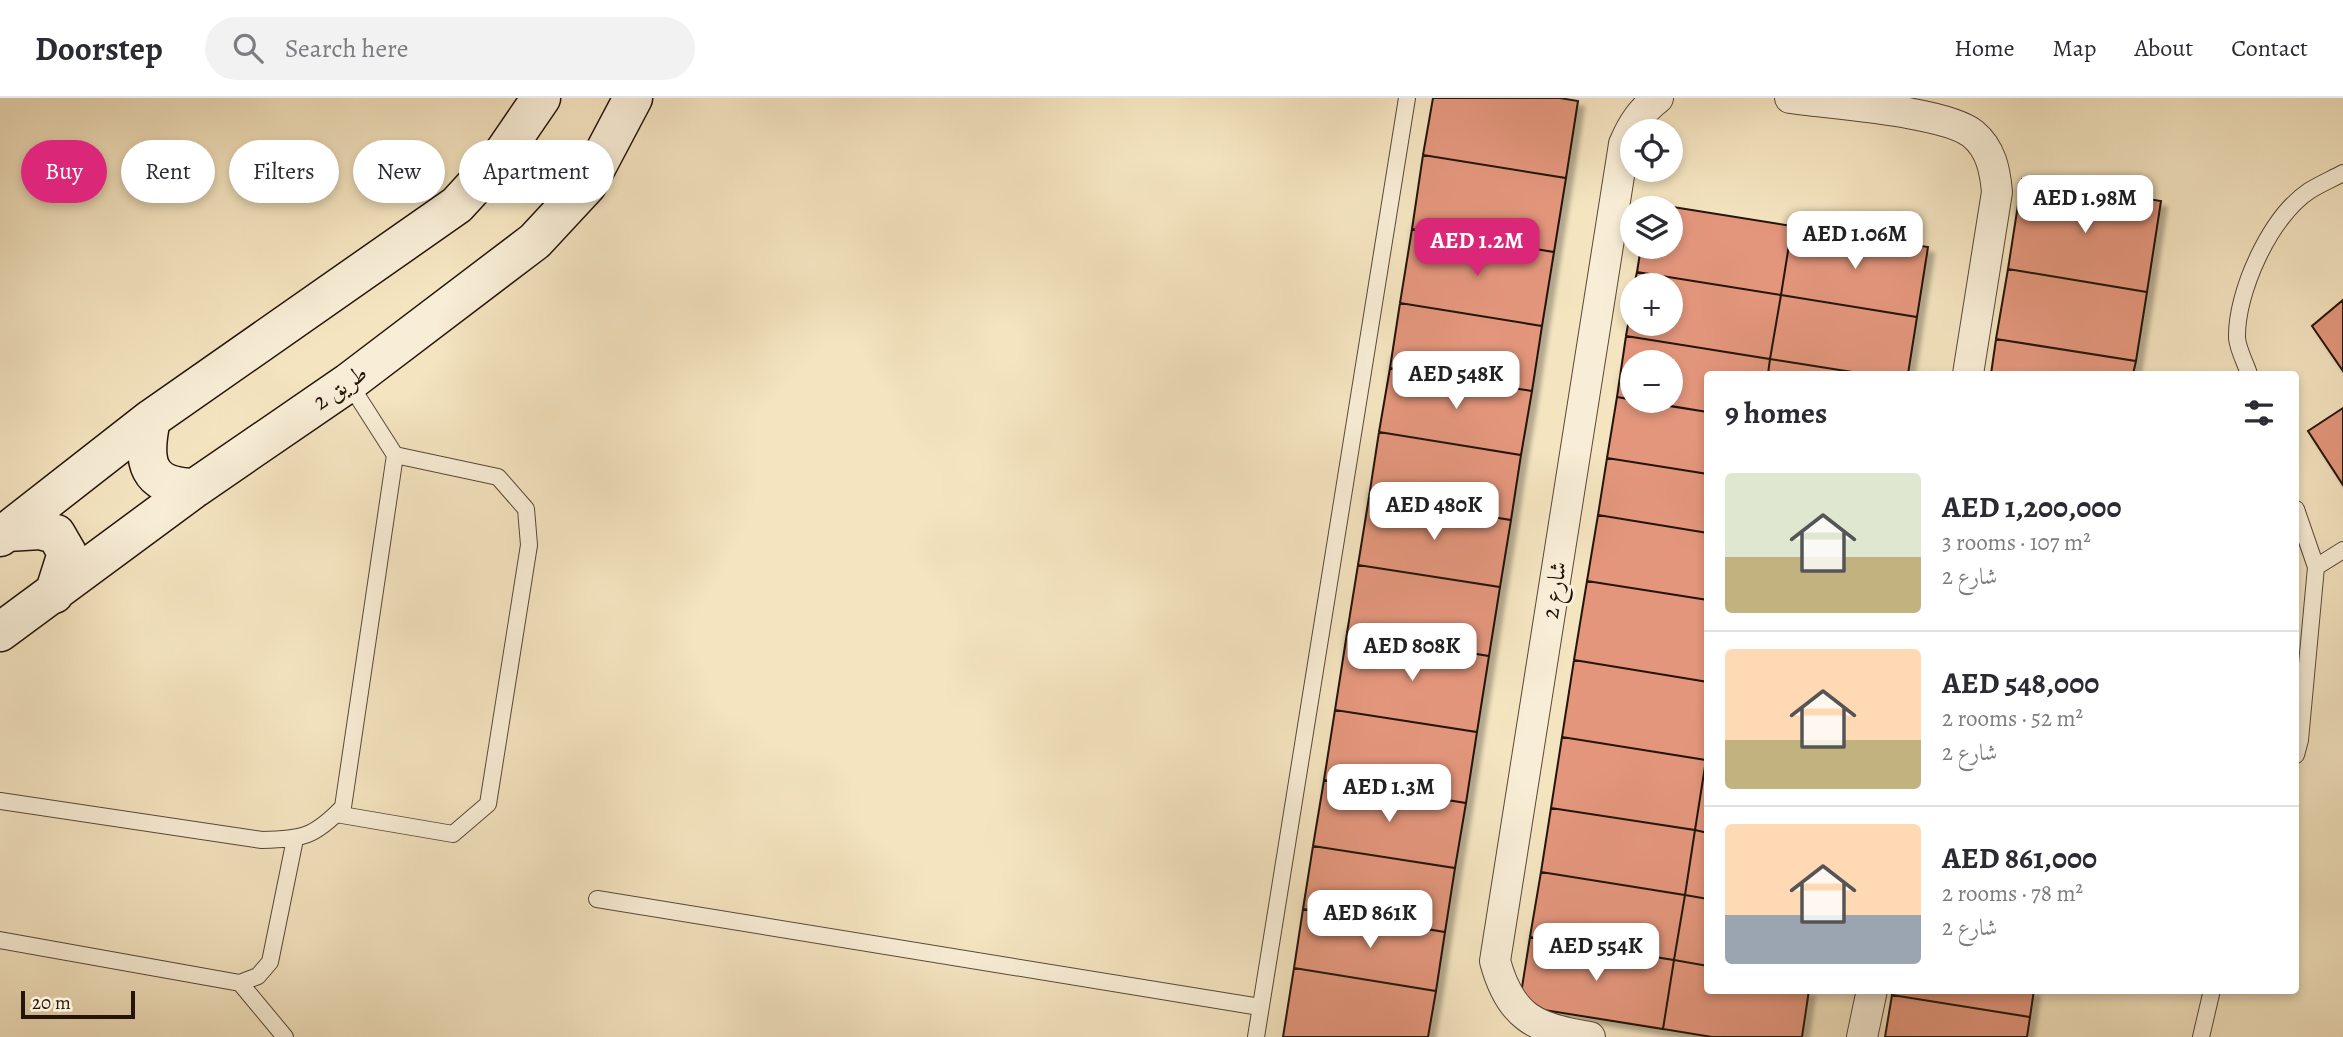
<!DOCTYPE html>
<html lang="en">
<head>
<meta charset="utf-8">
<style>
  body { margin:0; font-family:Alegreya,Amiri,serif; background:#f2f2f3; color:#2b2b33; height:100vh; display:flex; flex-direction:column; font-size:26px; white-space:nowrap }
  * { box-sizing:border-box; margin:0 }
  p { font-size:23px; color:#7c7c81 }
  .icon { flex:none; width:38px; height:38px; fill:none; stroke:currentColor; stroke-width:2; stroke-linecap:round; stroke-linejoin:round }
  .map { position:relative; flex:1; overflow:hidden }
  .sheet { position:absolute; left:1704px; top:273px; width:595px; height:623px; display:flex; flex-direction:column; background:#fff; border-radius:7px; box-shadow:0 4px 10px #0003 }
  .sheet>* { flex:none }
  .hud { position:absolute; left:21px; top:42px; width:665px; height:63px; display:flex; gap:14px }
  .buttons { position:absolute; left:1620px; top:21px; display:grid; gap:14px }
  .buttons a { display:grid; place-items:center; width:63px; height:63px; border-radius:50%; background:#fff; box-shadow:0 4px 10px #0003; font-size:35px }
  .scale { position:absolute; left:21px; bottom:18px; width:114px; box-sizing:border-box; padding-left:7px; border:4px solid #241409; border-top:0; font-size:19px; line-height:24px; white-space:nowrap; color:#241409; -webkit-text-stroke:5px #f8edd6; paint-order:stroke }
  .price { position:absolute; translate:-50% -60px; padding:0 16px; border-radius:14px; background:#fff; color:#222; font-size:23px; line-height:46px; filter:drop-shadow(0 2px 4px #0008) }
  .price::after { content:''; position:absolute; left:50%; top:42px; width:21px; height:16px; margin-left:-10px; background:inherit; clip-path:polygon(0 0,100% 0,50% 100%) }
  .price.on { background:#db2777; color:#fff }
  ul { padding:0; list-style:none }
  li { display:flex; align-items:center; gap:21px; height:175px; padding:0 21px }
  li+li { border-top:2px solid #e1e1e2 }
  li span { display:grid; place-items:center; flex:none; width:196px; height:140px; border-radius:7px; color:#555 }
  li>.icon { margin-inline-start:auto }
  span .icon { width:84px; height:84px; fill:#fffc; stroke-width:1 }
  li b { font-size:30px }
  h2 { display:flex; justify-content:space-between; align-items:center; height:84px; padding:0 21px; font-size:30px }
  .tag { padding:0 24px; border-radius:32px; background:#fff; box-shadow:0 4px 10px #0003; font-size:24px; line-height:63px }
  .tag.on { background:#db2777; color:#fff }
  header { display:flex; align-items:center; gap:42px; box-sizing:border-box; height:98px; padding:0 35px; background:#fff; border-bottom:2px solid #e1e1e2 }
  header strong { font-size:33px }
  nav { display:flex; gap:38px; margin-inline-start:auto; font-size:24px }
  .search { width:490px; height:63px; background:#f2f2f3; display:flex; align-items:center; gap:18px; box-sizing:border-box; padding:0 24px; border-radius:38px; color:#7c7c81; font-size:26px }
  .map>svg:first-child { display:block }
</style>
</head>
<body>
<header>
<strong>Doorstep</strong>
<div class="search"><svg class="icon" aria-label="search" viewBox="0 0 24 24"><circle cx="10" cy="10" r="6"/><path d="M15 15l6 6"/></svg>Search here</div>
<nav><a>Home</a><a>Map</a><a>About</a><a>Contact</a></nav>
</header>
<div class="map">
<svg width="2343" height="939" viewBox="0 0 2343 939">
  <defs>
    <filter id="shadow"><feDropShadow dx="6" dy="6" stdDeviation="2" flood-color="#0004"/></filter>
  </defs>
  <rect width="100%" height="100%" fill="#f4e4c0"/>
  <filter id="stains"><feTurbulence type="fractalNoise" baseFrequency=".00286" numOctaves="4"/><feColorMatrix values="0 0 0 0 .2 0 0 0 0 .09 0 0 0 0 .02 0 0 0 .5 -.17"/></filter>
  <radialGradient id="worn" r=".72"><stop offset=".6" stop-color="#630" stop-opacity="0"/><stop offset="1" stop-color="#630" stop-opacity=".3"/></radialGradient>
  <path fill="#e3967c" stroke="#241409" stroke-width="2" filter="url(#shadow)" d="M1433 0H1560L1578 3 1566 80 1423 57Z
    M1423 57 1566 80 1554 154 1412 131Z
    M2022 81 2161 103 2147 194 2008 171Z
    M1648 105 1792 128 1781 197 1637 174 1641 149H1671V110H1647Z
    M1792 128 1928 149 1917 219 1781 197Z
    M1412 131 1554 154 1542 228 1400 205Z
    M2008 171 2147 194 2136 263 1996 241Z
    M1637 174 1781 197 1770 261 1626 238 1633 198V226H1671V187H1634Z
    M1781 197 1917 219 1908 276H1865L1770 261Z
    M2343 202V273L2312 228Z
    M1400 205 1542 228 1532 293 1390 270Z
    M1626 238 1770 261 1768 276H1708V314L1637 303H1671V264H1633V302L1617 299Z
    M1996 241 2136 263 2133 276H1991Z
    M1770 261 1865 276H1768Z
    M1390 270 1532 293 1521 357 1379 334Z
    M1617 299 1708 314V376L1607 360Z
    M2343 310V387L2308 333Z
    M1379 334 1521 357 1511 422 1369 399Z
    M1607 360 1708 376V435L1598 417Z
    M1369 399 1511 422 1500 489 1358 467Z
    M1598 417 1708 435V502L1587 483Z
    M1358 467 1500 489 1489 558 1347 535Z
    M1587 483 1708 502V584L1574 562Z
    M1347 535 1489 558 1477 634 1335 612Z
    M1574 562 1708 584 1706 662 1562 639Z
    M1335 612 1477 634 1466 705 1324 682Z
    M1562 639 1706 662 1695 732 1551 710Z
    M1706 662H1708V735L1695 732Z
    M1324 682 1466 705 1455 770 1313 748Z
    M1551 710 1695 732 1685 797 1541 774Z
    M1695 732 1708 735V801L1685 797Z
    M1313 748 1455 770 1445 834 1303 811Z
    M1541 774 1685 797 1674 862 1530 839Z
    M1685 797 1708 801V868L1674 862Z
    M1303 811 1445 834 1436 893 1294 870Z
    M1530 839 1674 862 1663 931 1519 908Z
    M1674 862 1708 868V892H1809L1802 939H1712L1663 931Z
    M1294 870 1436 893 1428 939H1283Z
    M1892 892H2034L2030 919 1892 897Z
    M1892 897 2030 919 2027 939H1885Z"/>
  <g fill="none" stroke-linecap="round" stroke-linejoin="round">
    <g stroke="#584837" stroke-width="18">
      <path id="lane" d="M2249 276C2246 266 2238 252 2237 240 2236 194 2270 119 2309 93 2320 86 2332 81 2343 75
        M2296 411 2316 469 2300 642 2296 657
        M2316 469 2343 452
        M0 703 262 742C303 741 314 739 343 709L395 357 349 285
        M336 716 453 736 488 706 529 447 526 411 498 379 395 357
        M597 801 1260 909
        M0 842 240 885 258 878 270 864 295 741
        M240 885 285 939
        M1256 939 1407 0
        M2201 939 2212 892"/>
    </g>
    <g stroke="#584837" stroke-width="32">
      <path id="street" d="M1790 0C1831 6 1945 13 1973 36 1991 51 1995 72 1997 94L1968 276
        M1590 939C1535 931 1510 919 1495 863L1624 46C1632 27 1641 13 1658 0
        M1862 939 1872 892"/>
    </g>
    <g stroke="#241409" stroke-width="41">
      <path id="secondary" d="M151 321C142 364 146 389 195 390
        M7 434 40 432 56 436 67 455 54 496
        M0 439 151 321 457 107 500 60 541 0
        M0 534 195 390 348 285 535 143 587 87 633 0"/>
    </g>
    <use href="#lane" stroke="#f8edd6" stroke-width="16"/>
    <use href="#street" stroke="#f8edd6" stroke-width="30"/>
    <use href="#secondary" stroke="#f8edd6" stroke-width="38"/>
  </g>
  <g text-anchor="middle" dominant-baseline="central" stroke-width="6" stroke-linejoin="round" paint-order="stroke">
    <g font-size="24" fill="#241409" stroke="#f8edd6">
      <text transform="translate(340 289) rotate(-35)">طريق 2</text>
      <text transform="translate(1554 492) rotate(-81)">شارع 2</text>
    </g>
  </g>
  <rect width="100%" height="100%" filter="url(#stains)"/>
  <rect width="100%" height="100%" fill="url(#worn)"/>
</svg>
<div class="buttons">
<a><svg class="icon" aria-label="locate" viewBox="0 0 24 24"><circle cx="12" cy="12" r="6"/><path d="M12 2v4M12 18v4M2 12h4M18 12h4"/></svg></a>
<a><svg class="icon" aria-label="layers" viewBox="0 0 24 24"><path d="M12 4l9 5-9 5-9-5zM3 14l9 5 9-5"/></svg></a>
<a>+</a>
<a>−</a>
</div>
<div class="scale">20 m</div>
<b class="price" style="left:2085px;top:137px">AED 1.98M</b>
<b class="price" style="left:1855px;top:173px">AED 1.06M</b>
<b class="price on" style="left:1477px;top:180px">AED 1.2M</b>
<b class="price" style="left:1456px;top:313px">AED 548K</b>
<b class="price" style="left:1434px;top:444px">AED 480K</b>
<b class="price" style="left:1412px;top:585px">AED 808K</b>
<b class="price" style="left:1389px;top:726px">AED 1.3M</b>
<b class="price" style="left:1370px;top:852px">AED 861K</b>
<b class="price" style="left:1596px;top:885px">AED 554K</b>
<div class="hud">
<a class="tag on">Buy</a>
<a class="tag">Rent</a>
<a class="tag">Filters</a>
<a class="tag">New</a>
<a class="tag">Apartment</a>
</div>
<section class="sheet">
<h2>9 homes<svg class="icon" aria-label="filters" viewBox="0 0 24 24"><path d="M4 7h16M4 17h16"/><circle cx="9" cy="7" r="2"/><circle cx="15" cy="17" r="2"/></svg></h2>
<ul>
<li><span style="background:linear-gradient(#dfe7d0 60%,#c2b280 0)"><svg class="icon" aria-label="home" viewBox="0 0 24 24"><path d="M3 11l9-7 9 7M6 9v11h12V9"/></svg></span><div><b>AED 1,200,000</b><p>3 rooms · 107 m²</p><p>شارع 2</p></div></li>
<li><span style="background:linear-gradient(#ffd9b3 65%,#c2b280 0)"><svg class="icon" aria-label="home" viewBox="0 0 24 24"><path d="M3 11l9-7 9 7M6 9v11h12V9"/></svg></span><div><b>AED 548,000</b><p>2 rooms · 52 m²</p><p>شارع 2</p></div></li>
<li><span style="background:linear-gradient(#ffd9b3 65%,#9aa5b1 0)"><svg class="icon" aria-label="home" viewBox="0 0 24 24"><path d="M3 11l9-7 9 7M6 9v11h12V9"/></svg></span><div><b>AED 861,000</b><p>2 rooms · 78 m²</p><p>شارع 2</p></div></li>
</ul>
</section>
</div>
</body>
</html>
